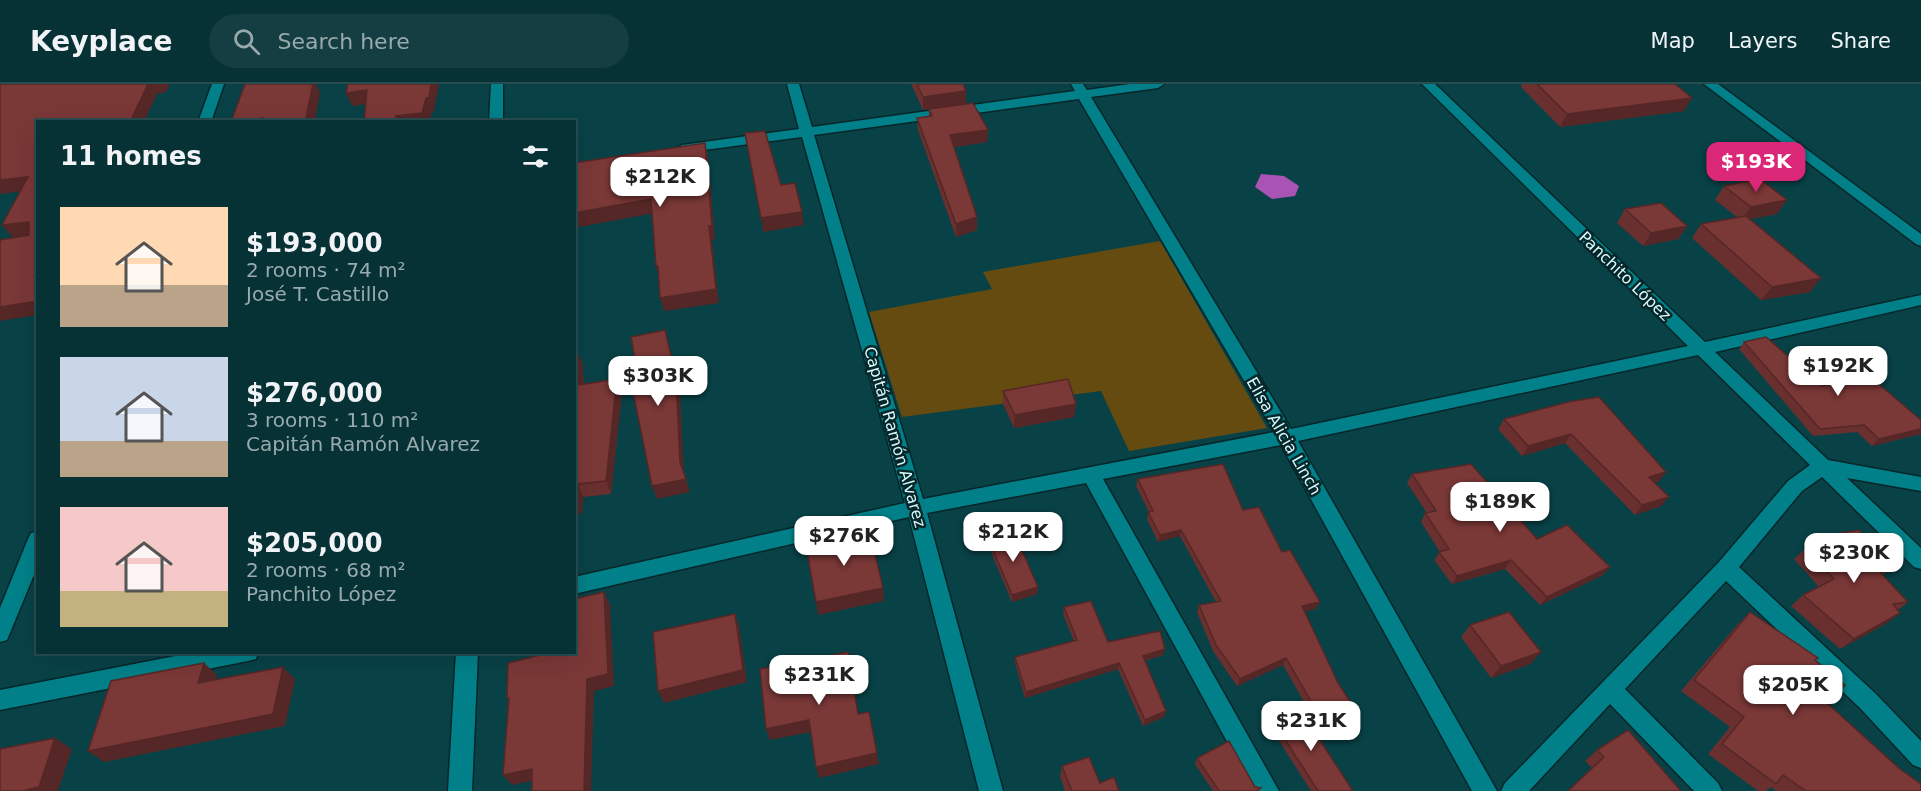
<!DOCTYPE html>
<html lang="en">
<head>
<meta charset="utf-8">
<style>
  body { margin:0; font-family:"DejaVu Sans",sans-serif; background:#143e41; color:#f1f3f6; height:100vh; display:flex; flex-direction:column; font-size:22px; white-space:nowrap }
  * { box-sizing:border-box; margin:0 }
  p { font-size:20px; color:#98aaad }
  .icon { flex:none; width:33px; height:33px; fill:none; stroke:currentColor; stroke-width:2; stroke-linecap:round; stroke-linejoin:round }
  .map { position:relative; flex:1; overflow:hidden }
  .drawer { position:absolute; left:36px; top:36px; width:540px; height:534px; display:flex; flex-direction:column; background:#063235; border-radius:0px; box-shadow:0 6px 24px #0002,0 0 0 2px #274d50 }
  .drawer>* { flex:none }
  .price { position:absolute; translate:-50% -51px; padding:0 14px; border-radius:12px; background:#fff; color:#222; font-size:20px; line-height:39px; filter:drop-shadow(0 2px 3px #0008) }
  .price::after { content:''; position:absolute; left:50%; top:36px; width:18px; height:14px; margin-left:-9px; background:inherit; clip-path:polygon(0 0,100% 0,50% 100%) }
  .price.active { background:#db2777; color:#fff }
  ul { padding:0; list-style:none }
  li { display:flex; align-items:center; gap:18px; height:150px; padding:0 24px }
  li span { display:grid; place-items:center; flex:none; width:168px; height:120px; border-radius:0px; color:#555 }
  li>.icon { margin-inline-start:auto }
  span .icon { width:72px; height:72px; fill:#fffc; stroke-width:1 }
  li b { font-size:26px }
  h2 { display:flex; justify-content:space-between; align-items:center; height:72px; padding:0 24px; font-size:26px }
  header { display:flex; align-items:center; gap:36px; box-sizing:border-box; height:84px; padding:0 30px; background:#063235; border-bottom:2px solid #274d50 }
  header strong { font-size:28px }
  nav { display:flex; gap:33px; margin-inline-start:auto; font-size:21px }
  .search { width:420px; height:54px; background:#143e41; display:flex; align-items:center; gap:15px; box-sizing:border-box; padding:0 21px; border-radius:33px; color:#98aaad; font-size:22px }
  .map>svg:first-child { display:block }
</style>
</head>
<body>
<header>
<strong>Keyplace</strong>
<div class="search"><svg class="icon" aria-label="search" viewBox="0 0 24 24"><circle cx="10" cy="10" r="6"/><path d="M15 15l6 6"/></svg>Search here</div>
<nav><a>Map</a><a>Layers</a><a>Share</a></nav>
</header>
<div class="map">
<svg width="1921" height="707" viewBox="0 0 1921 707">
  <rect width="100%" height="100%" fill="#084247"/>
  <path fill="#654b0f" d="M1160 157 1267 344 1129 367 1101 307 902 333 869 228 992 205 983 188Z"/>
  <path fill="#a954b4" d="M1261 90 1284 92 1299 102 1295 112 1272 115 1255 103Z"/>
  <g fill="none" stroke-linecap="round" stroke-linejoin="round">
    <g stroke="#062629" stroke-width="3">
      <path id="minor" d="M212 0H224L211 38H198Z
        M491 0H503V38H489Z
        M787 0H799L812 43 1075 7 1071 0H1083L1087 6 1130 0H1164L1158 4 1091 13 1291 345 1688 262 1422 0H1435L1705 258 1921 211V221L1715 268 1828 376 1921 393V407L1847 394 1921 464V485L1914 483 1822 393 1802 407 1739 483 1876 610 1921 657V684L1913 681 1860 624 1726 497 1625 605 1718 699 1722 707H1694L1610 620 1529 707H1501L1505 699 1719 478 1788 397 1810 381 1698 271 1298 357 1497 707H1472L1281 361 1103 395 1279 707H1254L1086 399 927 429 1003 707H979L909 433 574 510V493L905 419 802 53 682 69 675 65 682 61 799 45ZM1079 15 1274 348 923 415 814 51Z
        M1704 0H1718L1921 150V162L1916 160Z
        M38 447V481L7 556 0 558V524L28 455 31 449Z
        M196 568H258L256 575 248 577 0 626V606Z
        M456 568H478L472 707H448Z"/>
    </g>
    <use href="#minor" fill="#028089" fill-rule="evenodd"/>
  </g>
  <path fill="#69302f" d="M911 0H963L966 20 988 46 987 58 954 63 977 146 956 153 918 46 917 34 929 32V25L923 26Z
    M1522 0H1675L1684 27 1560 43 1521 3Z
    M1724 102 1787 116 1777 130 1750 135 1810 208 1761 216 1692 154 1701 140 1737 133 1715 116Z
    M1625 125 1687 142 1678 155 1643 162 1617 139Z
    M1744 258 1822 302 1921 336V350L1872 362 1857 348 1813 352 1739 265Z
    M574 265 582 278 584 300 622 309 611 410 583 413 582 429 574 431Z
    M1003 307 1076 320 1074 333 1014 344 1003 320Z
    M1568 318 1666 388 1659 397 1654 399 1661 422 1635 431 1565 359 1522 372 1498 345 1504 335Z
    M1412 390 1537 455 1603 491 1540 521 1505 485 1452 500 1434 476 1440 468 1421 438 1425 429H1427L1407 399Z
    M1138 395 1243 426 1282 468 1316 525 1305 527 1349 628 1316 639 1283 581 1237 602 1213 567 1197 528 1199 521 1216 518 1180 452 1158 458 1147 435 1149 428 1136 402Z
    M1823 452 1893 483 1883 491 1908 518 1898 526 1887 539 1840 565 1791 522 1803 511 1819 503 1794 475 1806 464 1811 463Z
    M988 454 1037 510 1012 518 988 461Z
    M1064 523 1108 558 1163 571 1145 577 1166 627 1164 633 1143 642 1118 585 1025 614 1015 579V573L1074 557 1063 530Z
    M1750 528 1815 576 1828 620 1921 707H1776L1771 703 1766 707H1758L1708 670 1730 643 1681 607 1738 540Z
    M1470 541 1541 568 1530 580 1491 594 1461 553Z
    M1272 635 1353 707H1311L1269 641Z
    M1597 666 1681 707 1592 684 1585 677Z
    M1197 674 1255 703 1260 707H1213L1195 680Z
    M1062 682 1100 699 1119 707H1065L1060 693Z"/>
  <path fill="#552726" d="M148 0H170L166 8 157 10 144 38H130Z
    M313 0H316L320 9 315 38H305Z
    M431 0H439L434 27 432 28 429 38H396V32L426 14Z
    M367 6 373 19 352 22 346 9Z
    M966 7V20L923 26V13Z
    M1692 14 1684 27 1560 43 1567 30Z
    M264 34 266 38H238Z
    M988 46 987 58 950 64V51Z
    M705 59 708 73 715 155 712 156 719 219 664 227 660 214 709 142Z
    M28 93 38 105 0 110V96Z
    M651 115 655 129 574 144V129Z
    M1787 116 1777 130 1741 137 1751 123Z
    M802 128 804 141 763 148 761 134Z
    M977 133V146L956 153V140Z
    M29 138 38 151 13 154 2 141Z
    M1687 142 1678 155 1643 162 1651 149Z
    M656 182H658L660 196Z
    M1821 194 1810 208 1761 216 1772 203Z
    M38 217V231L0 237V223Z
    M665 246 680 306 684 391 680 378Z
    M576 265 582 278 585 315 579 301Z
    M617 295 622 309 611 410 606 397Z
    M1076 320 1074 333 1014 344 1015 331Z
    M1921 345V350L1872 362 1879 355Z
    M1571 350 1565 359 1522 372 1528 362Z
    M1666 388 1659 397 1641 403 1649 393Z
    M686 395 690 408 657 415 652 402Z
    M578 400 583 413 582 429 574 431V416Z
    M1669 413 1661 422 1635 431 1642 421Z
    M1181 446 1180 452 1158 458 1160 451Z
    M1511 476 1505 485 1452 500 1457 492Z
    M1610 483 1603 491 1540 521 1547 513Z
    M1038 503 1037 510 1012 518V511Z
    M883 504 884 517 818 531 816 518Z
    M604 508 610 521 614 602 594 607 591 707H584L587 595Z
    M1320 518 1316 525 1299 529 1302 522Z
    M1900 529 1887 539 1840 565 1854 555Z
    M735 530 739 542 747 598 664 619 658 607Z
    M1165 565 1163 571 1141 578 1143 572Z
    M1541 568 1530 580 1491 594 1501 582Z
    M1286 574 1283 581 1237 602 1240 595Z
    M204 579 217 591 212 611 198 599Z
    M1119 579 1118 585 1025 614 1026 608Z
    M283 583 295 595 285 642 104 678 88 667Z
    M1353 622 1349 628 1316 639 1320 633Z
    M1166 627 1164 633 1143 642 1145 636Z
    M809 636 811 648 770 656 766 645Z
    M55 654 72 665 58 707H22Z
    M877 669 879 680 819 694 816 683Z
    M532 685 540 695 512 701 503 691Z"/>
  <path fill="#7a3837" stroke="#552726" stroke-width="1.5" d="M0 0H148L130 38H38V155L35 161 38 160V185L34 191H38V217L0 223V156L29 151V138L2 141 28 93 0 96Z
    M245 0H313L305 38H263L264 34 231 38Z
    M348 0H431L429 14H426L422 29 396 32V38H364L367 6 346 9Z
    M917 0H963L966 7 923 13Z
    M1537 0H1675L1692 14 1567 30Z
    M973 19 988 46 950 51 977 133 956 140 917 34 932 32 929 25Z
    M765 47 781 101 795 99 802 128 761 134 745 49Z
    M705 59 712 142H709L716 205 660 214 658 182H656L651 115 574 129V79Z
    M1760 95 1787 116 1751 123 1724 102Z
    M1661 119 1687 142 1651 149 1625 125Z
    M1746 132 1821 194 1772 203 1701 140Z
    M665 246 676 293 680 378 686 395 652 402 630 293 638 292 631 253Z
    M1766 253 1822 302 1868 291 1921 336V345L1879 355 1864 341 1820 345 1744 258Z
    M574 265H576L579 301 617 295 606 397 578 400 576 416H574Z
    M1068 295 1076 320 1015 331 1003 307Z
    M1599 313 1666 388 1649 393 1669 413 1642 421 1571 350 1528 362 1504 335 1568 318Z
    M1223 380 1243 426 1259 423 1282 468 1290 466 1320 518 1302 522 1338 599 1353 622 1320 633 1286 574 1240 595 1216 561 1199 521 1221 517 1181 446 1160 451 1148 428 1153 427 1138 395Z
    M1471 380 1537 455 1567 441 1610 483 1547 513 1511 476 1457 492 1439 468 1449 465 1425 429 1436 427 1412 390Z
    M1859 446 1893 483 1878 486 1908 518 1893 520 1900 529 1854 555 1803 511 1834 495 1806 464 1830 460 1823 452Z
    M1014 448 1038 503 1012 511 988 454Z
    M870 449 883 504 816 518 806 462Z
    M604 508 608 590 587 595 584 707H532V685L503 691 509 614H507L508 579 552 568H574V515Z
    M1091 517 1108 558 1160 547 1165 565 1143 572 1166 627 1145 636 1119 579 1026 608 1015 573 1077 556 1064 523Z
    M1509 528 1541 568 1501 582 1470 541Z
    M1750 528 1818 574 1815 576 1845 601 1828 620 1900 685 1921 700V707H1806L1783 691 1776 700 1722 660 1744 633 1694 596Z
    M735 530 743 586 658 607 653 548Z
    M848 568 858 630 869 628 877 669 816 683 809 636 766 645 760 585Z
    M204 579 198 599 283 583 273 630 88 667 111 597Z
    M1299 624 1353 707H1318L1272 635Z
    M1628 646 1681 707H1568L1604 673 1597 666Z
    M55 654 39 703 22 707H0V665Z
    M1229 657 1255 703 1261 704 1256 707H1219L1197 674Z
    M1089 673 1100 699 1114 693 1119 707H1072L1062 682Z"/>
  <g text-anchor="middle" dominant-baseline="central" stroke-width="5" stroke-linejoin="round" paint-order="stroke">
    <g font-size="16" fill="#d6fafd" stroke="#062629">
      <text transform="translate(1625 192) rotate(44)">Panchito López</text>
      <text transform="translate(1284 352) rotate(60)">Elisa Alicia Linch</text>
      <text transform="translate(895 353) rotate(74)">Capitán Ramón Alvarez</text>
    </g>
  </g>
</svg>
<b class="price active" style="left:1756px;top:109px">$193K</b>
<b class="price" style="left:660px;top:124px">$212K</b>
<b class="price" style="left:1838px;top:313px">$192K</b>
<b class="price" style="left:658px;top:323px">$303K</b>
<b class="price" style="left:1500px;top:449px">$189K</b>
<b class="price" style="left:1013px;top:479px">$212K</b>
<b class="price" style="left:844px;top:483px">$276K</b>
<b class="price" style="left:1854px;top:500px">$230K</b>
<b class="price" style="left:819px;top:622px">$231K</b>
<b class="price" style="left:1793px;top:632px">$205K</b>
<b class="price" style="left:1311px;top:668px">$231K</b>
<section class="drawer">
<h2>11 homes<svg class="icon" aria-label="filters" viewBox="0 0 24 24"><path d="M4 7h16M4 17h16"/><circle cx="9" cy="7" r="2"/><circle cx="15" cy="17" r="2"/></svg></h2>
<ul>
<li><span style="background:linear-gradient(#ffd9b3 65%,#b9a48a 0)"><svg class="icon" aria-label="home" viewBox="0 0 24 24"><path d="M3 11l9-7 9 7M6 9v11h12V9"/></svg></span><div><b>$193,000</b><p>2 rooms · 74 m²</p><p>José T. Castillo</p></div></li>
<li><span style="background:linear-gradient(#c9d6e8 70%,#b9a48a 0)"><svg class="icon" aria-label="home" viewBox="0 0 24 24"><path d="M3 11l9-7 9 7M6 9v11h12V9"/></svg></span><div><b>$276,000</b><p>3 rooms · 110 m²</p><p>Capitán Ramón Alvarez</p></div></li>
<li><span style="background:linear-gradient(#f6c9c9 70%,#c2b280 0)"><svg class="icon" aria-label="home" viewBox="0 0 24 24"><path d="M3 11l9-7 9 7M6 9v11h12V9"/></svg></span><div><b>$205,000</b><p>2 rooms · 68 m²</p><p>Panchito López</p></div></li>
</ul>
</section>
</div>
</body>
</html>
